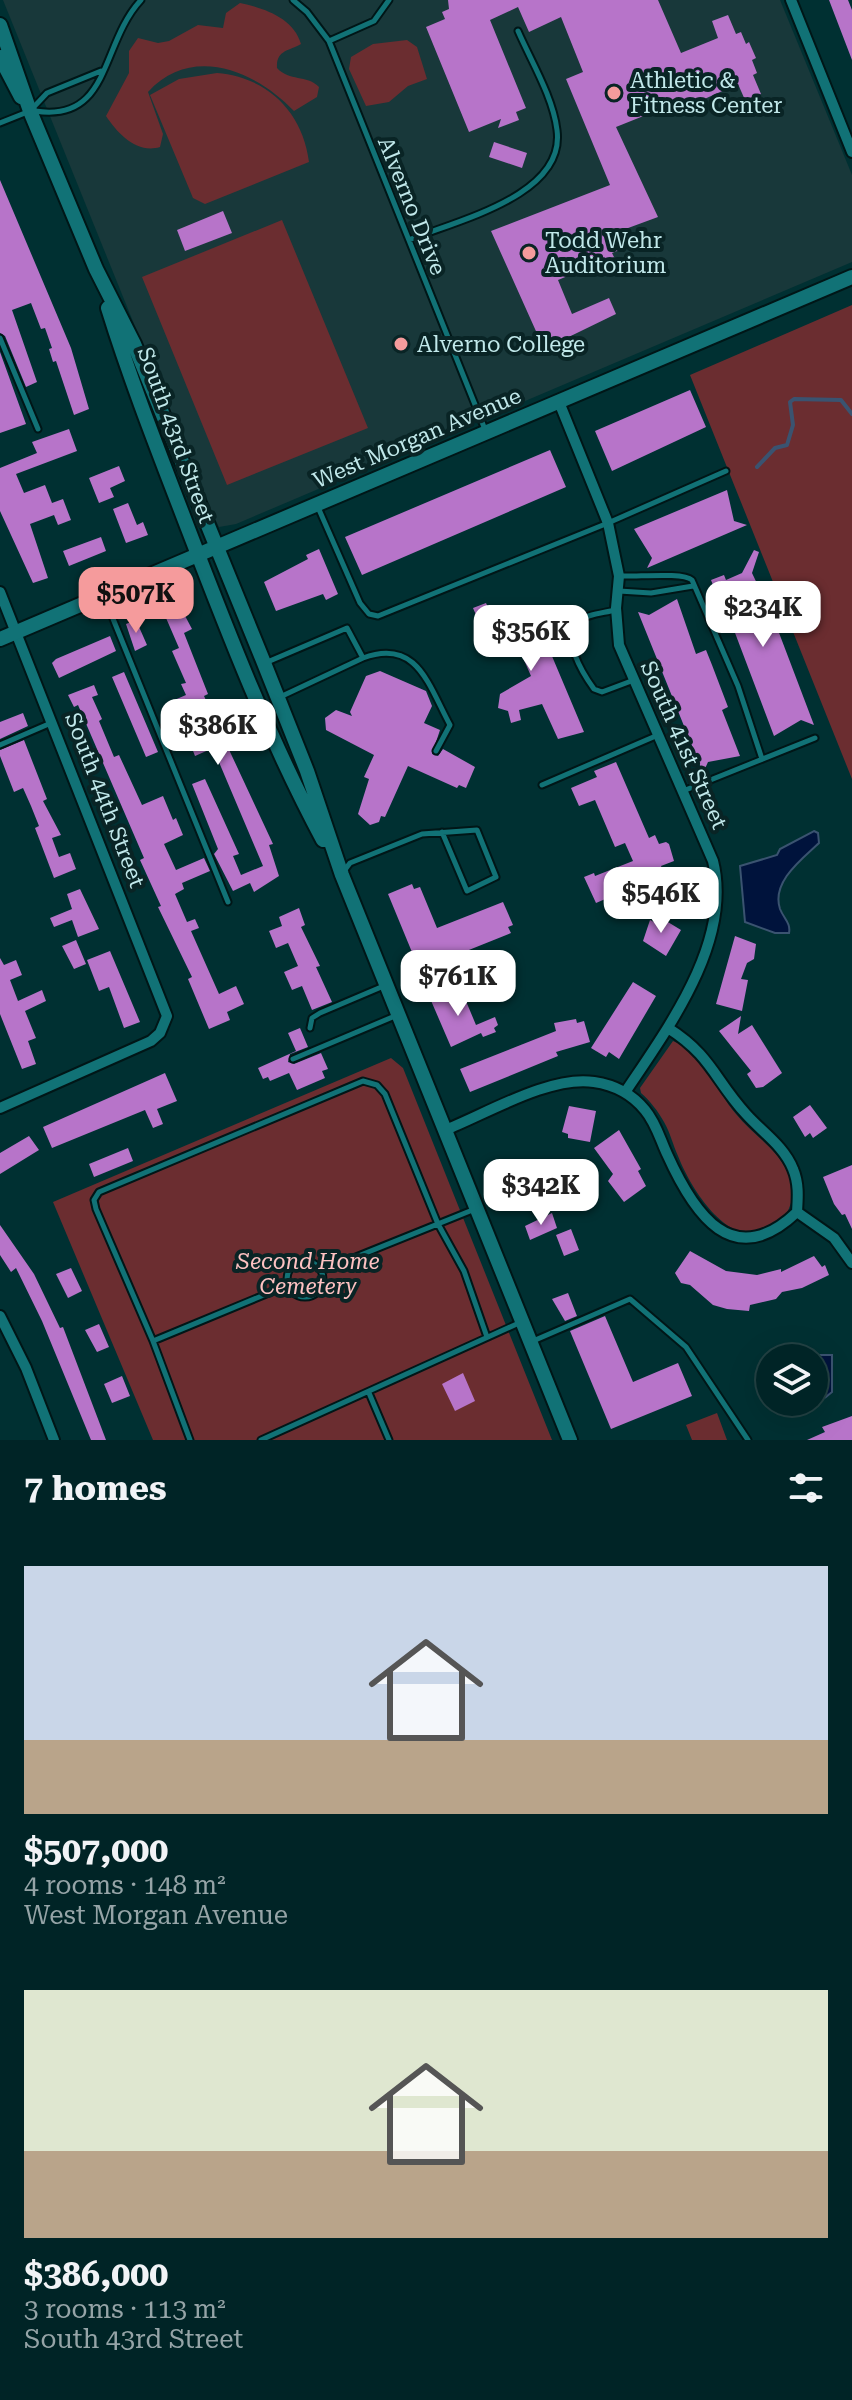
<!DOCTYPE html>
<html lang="en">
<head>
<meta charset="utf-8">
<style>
  body { margin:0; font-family:"Roboto Serif",serif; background:#0e3032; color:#f1f3f6; height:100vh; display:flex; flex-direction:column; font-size:30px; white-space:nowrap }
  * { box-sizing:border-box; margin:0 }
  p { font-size:26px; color:#95a4a7 }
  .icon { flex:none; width:44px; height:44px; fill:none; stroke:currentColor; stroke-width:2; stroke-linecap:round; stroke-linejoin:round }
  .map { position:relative; height:1440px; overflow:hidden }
  .drawer { display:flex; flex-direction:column; background:#002426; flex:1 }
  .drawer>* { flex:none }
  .tools { position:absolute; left:756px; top:1344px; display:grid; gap:16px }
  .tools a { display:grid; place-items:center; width:72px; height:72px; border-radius:50%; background:#002426; box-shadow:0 8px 32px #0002,0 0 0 2px #224143; font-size:40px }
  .price { position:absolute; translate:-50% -68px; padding:0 18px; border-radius:16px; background:#fff; color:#222; font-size:26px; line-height:52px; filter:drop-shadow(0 2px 4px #0008) }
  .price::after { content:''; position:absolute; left:50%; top:48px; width:24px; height:18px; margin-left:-12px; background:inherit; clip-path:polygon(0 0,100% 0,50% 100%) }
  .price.current { background:#f59b9c; color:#111 }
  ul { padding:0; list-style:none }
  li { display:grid; align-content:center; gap:16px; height:424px; padding:0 24px }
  li span { display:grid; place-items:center; height:248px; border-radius:0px; color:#555 }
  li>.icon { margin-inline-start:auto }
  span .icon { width:144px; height:144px; fill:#fffc; stroke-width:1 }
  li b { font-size:34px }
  h2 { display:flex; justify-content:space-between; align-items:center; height:96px; padding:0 24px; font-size:34px }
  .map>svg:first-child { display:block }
</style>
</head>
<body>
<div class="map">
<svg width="852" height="1440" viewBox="0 0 852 1440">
  <rect width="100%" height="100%" fill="#003032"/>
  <path fill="#18383a" d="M3 0H780L852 175V262L236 524 219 527 204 497Z"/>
  <path fill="#6b2d30" d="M240 3C264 8 294 18 301 44 289 51 276 50 277 68 290 82 306 74 319 87L317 97 294 111C256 71 192 44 148 92L163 134 160 147C137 154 118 134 106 116L129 73V51L138 38 158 43 169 41 198 25 223 28 226 13Z
    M407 40 417 47 427 79 408 86 389 102 366 106 349 69 351 57 373 44Z
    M217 73C267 77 303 112 309 162L205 204 193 198 150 95 179 79Z
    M282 220 368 428 227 485 142 277Z
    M852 305V779L690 375Z
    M673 1041C704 1052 716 1091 736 1114 753 1135 777 1148 788 1173 794 1187 794 1202 786 1214 780 1223 767 1233 756 1234 720 1237 689 1184 678 1156 673 1145 670 1132 664 1122 658 1111 650 1101 641 1093L640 1088Z
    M391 1058 403 1068 552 1440H153L53 1202Z
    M717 1413 727 1440H692L686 1425Z"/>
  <path fill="#00133c" stroke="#3a5370" stroke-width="2" d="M814 831 818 833 819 843C802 859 771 882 780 909 784 919 791 923 789 933H775L745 922 740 866 777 855 780 849Z
    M820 1355H832V1392C819 1404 791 1416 775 1407L773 1402H814V1359Z"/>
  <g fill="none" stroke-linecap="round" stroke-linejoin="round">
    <path stroke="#3a5370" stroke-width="4" d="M757 467 775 448 787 445 793 425 790 402 794 399 841 400 852 414"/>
  </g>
  <path fill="#b774c9" d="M448 0H658L681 53 718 38 712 21 728 15 736 34 741 32 746 44 749 42 756 58 752 60 757 73 753 75 761 94 745 100 738 84 664 117 661 109 616 127 658 217 620 231 627 247 612 253 614 257 558 280 572 314 609 298 616 314 544 349 491 231 610 185 566 79 583 72 561 17 529 32 518 7 490 20 526 108 516 112 519 120 498 128 501 119 469 132 426 27 445 19 442 12 449 9Z
    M829 0H848L852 10V60Z
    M494 142 527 153 522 168 489 157Z
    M0 180 71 348 89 409 74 415 56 361 53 362 49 349 52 348 45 328 41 329 31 303 12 310 37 382 26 387 5 336 0 333Z
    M223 211 232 233 185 251 177 230Z
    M0 352 26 424 0 433Z
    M690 390 706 427 612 471 595 431Z
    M69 429 77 451 16 474 24 493 45 485 52 503 63 499 71 520 58 525 54 515 30 524 48 578 33 583 0 511V468L37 453 32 442Z
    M550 450 566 487 362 575 345 537Z
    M119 466 125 481 110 488 114 497 99 503 89 478Z
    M727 490 734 521 747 525 647 568 652 558 634 529Z
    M128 503 137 525 143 522 148 535 126 543 113 509Z
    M101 537 106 551 69 566 63 551Z
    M319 549 338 594 326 600 323 594 276 611 264 582 308 559 306 555Z
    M754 550 759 552 752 573 773 617 814 725 801 720 774 736 729 617 726 618 711 580 724 575 726 580 742 573Z
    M175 597 192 629 184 633 208 694 204 696 273 844 269 845 279 876 254 892 250 883 233 891 214 854 218 849 192 784 205 779 239 854 233 856 241 875 263 866 213 748 195 756 190 743 209 736 200 715 186 722 183 717 180 718 172 701 186 695 181 684 186 683 172 651 179 648 160 604Z
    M677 599 696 654 706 650 712 665 728 707 722 710 740 756 708 762 703 773 638 612 649 615Z
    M486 603 496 626 525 614 530 626 538 623 584 732 558 739 542 704 519 710 521 720 511 723 508 711 498 708 500 694 531 676 517 644 493 655 473 608Z
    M136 620 147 645 135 651 126 624Z
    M110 636 116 651 59 678 52 663 56 659Z
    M380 671 426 691 432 706 424 723 440 730 432 754 438 756 443 749 475 767 466 788 459 785 457 788 408 766 385 817 381 816 379 822 370 825 358 814 369 779 364 777 374 755 326 730 325 718 336 710 352 716 350 712 366 676Z
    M124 672 158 752 146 757 112 677Z
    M94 685 98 695 92 697 102 719 99 721 114 757 119 755 142 805 163 796 173 820 176 818 183 835 164 844 176 870 204 858 210 871 182 883 184 889 175 894 187 922 195 919 199 928 191 931 219 994 236 986 244 1004 227 1012 230 1020 209 1029 188 979 192 977 158 907 161 906 140 860 144 858 78 705 74 707 68 695Z
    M23 713 28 726 0 739V722Z
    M24 740 47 799 43 801 61 835 52 838 59 857 70 853 76 869 54 878 35 828 39 826 31 806 23 788 14 792 0 756V750Z
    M616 762 649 838 655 835 659 844 666 842 669 844 674 861 661 866 664 874 596 903 584 877 594 873 595 876 633 861 625 843 615 847 595 800 579 806 571 788 597 777 594 771Z
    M412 884 414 889 420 887 437 928 503 902 513 925 508 927 511 933 429 966 424 953 414 957 388 894Z
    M80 889 99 929 78 937 72 920 54 927 50 918 72 909 67 894Z
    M299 908 305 925 301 927 320 966 316 967 332 1002 312 1010 302 986 292 990 284 972 298 966 288 943 276 948 269 931 282 926 279 917Z
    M658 916 681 930 666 956 643 941 650 920 654 922Z
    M735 936 756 944 754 959 747 963 741 979 748 980 742 1011 716 1004Z
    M76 940 86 964 74 969 62 946Z
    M110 951 140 1022 124 1028 109 987 99 991 87 960Z
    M0 958 4 965 16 960 22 975 10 980 18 1001 42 990 46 1001 25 1011 36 1038 28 1041 36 1064 22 1069 0 1014Z
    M633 982 656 996 619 1059 609 1052 606 1057 591 1048Z
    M439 984 447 1001 463 994 476 1025 495 1017 498 1025 494 1028 496 1032 483 1037 481 1033 451 1047 426 989Z
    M741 1016 738 1034 752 1025 782 1073 763 1087 756 1088 747 1074 751 1071 719 1031Z
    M576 1019 577 1023 584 1021 590 1042 556 1052 558 1056 470 1092 460 1069 556 1031 554 1023Z
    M300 1028 308 1047 290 1054 288 1062 294 1064 321 1053 328 1069 322 1071 325 1078 297 1090 289 1073 270 1081 268 1077 263 1079 258 1068 296 1051 288 1033Z
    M165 1073 177 1101 157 1109 163 1124 153 1128 145 1110 52 1148 43 1127Z
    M810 1105 827 1128 813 1138 810 1133 805 1137 793 1117Z
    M569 1106 596 1111 590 1142 568 1138V1134L562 1132Z
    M619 1130 641 1169 638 1171 646 1186 624 1202 608 1181 613 1174 594 1148Z
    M29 1136 39 1150 0 1174V1153Z
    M128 1148 133 1161 94 1177 89 1164Z
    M852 1165V1229L845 1214 842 1215 834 1204 823 1177Z
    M525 1168 534 1186 528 1189 531 1196 520 1202 509 1177Z
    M582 1188 587 1201 565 1210 560 1197Z
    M552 1213 557 1228 530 1240 525 1226Z
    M0 1225 34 1274 60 1328 63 1327 106 1440H91L42 1321 16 1268 11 1272 0 1255Z
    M571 1229 579 1250 564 1256 556 1235Z
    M690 1251 726 1271 757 1275 781 1269V1272L814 1256 822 1267 825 1265 829 1275 802 1288 782 1292 776 1299 750 1305 749 1311 727 1309 713 1305 690 1285 681 1283 675 1273Z
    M71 1268 82 1291 68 1298 56 1274Z
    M568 1293 577 1316 565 1321 552 1299Z
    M605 1316 633 1382 678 1363 692 1396 611 1429 570 1331Z
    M99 1324 109 1347 97 1352 85 1330Z
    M463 1373 475 1401 455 1411 442 1384Z
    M122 1376 130 1396 112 1403 104 1384Z
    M852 1416V1440H807L825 1432 822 1427Z"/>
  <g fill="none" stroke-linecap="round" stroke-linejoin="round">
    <g stroke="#001617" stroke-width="9">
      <path id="lane" d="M293 0 307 12 329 41 486 432
        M329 41 374 21 389 0
        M35 111C111 123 100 44 141 0
        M0 123 30 111 47 93 101 71
        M409 240C455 221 566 196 557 130 553 97 531 61 518 31
        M0 338 38 429
        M317 505 360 603 369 614 378 616 608 523 726 471
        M620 576C637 577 683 572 692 580L738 686 762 759
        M619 591 651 593 693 586
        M105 599 228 902
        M615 610C604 613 587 614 579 621 559 635 583 674 594 689L602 692 634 680
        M363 658C417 638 428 684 450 725L436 751
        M265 663 347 628 363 658 280 697
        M0 745 51 723
        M542 785 658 735
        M683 791 815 738
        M344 871 350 863 422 834 477 830 496 877 467 891 442 832
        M310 1028 312 1018 320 1013 386 985
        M293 1059 395 1016
        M287 1279a18 18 0 1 1 36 0a18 18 0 1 1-36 0Z
        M321 1271 475 1209
        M153 1341 96 1209 94 1200 99 1192 363 1081 377 1085 385 1094 438 1224 464 1271 487 1337
        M533 1341 630 1299 686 1347 748 1440
        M369 1393 389 1440
        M190 1440 153 1341 288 1285
        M261 1440 519 1323"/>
    </g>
    <g stroke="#001617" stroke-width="14">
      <path id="street" d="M791 0 852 152
        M559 402 608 523 619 576 616 608 619 645 713 861C733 941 668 1028 626 1091
        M0 592 167 1016 160 1033 151 1041 0 1108
        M668 1028C712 1056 714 1079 746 1114 762 1132 784 1146 793 1169 799 1183 798 1197 797 1212
        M445 1130C486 1114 550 1075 594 1082 615 1085 632 1094 645 1110 656 1123 660 1139 667 1154 694 1214 733 1273 797 1212
        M797 1212 834 1238 852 1263
        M0 1316 26 1368 54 1440"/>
    </g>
    <g stroke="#001617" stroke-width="18">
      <path id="secondary" d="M0 25 30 111 96 269 134 344 264 663 307 771 342 875 570 1440
        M0 57 21 97
        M108 308C131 382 159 453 187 526 228 633 269 739 323 840
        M0 639 852 277"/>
    </g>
    <use href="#lane" stroke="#117276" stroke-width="5"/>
    <use href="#street" stroke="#117276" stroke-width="10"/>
    <use href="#secondary" stroke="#117276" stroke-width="14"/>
  </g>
  <g fill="#f59b9c" stroke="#092425" stroke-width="3">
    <circle cx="614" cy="93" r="8"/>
    <circle cx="529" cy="253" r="8"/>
    <circle cx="401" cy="344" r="8"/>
  </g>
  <g text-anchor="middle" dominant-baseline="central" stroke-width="8" stroke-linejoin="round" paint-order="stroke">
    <g font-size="22" fill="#c1e8ea" stroke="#092425" text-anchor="start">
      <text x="630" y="80">Athletic &amp;<tspan x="630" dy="25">Fitness Center</tspan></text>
      <text x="545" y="240">Todd Wehr<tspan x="545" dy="25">Auditorium</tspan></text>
      <text x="417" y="344">Alverno College</text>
    </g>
    <g font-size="22" fill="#c1e8ea" stroke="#092425">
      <text transform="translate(412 206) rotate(68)">Alverno Drive</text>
      <text transform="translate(176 435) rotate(70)">South 43rd Street</text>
      <text transform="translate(417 438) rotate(-23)">West Morgan Avenue</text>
      <text transform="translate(684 745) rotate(66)">South 41st Street</text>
      <text transform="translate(105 800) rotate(69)">South 44th Street</text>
    </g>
    <g font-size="22" font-style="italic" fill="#fec2c2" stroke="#092425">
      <text x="308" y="1261">Second Home<tspan x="308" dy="25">Cemetery</tspan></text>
    </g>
  </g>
</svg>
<div class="tools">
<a><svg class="icon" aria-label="layers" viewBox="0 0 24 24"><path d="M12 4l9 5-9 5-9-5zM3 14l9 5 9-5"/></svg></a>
</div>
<b class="price current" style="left:136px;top:635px">$507K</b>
<b class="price" style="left:763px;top:649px">$234K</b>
<b class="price" style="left:531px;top:673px">$356K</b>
<b class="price" style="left:218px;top:767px">$386K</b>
<b class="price" style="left:661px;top:935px">$546K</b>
<b class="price" style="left:458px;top:1018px">$761K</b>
<b class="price" style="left:541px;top:1227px">$342K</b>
</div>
<section class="drawer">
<h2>7 homes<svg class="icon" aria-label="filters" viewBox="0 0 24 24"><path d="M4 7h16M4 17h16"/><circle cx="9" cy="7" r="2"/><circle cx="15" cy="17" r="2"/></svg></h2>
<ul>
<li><span style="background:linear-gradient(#c9d6e8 70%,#b9a48a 0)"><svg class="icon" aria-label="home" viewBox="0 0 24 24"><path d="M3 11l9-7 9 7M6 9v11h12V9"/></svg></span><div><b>$507,000</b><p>4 rooms · 148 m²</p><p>West Morgan Avenue</p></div></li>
<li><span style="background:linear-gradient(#dfe7d0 65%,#b9a48a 0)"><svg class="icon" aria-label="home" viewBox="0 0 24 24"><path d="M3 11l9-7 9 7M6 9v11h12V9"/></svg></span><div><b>$386,000</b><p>3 rooms · 113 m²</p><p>South 43rd Street</p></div></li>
</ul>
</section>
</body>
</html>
